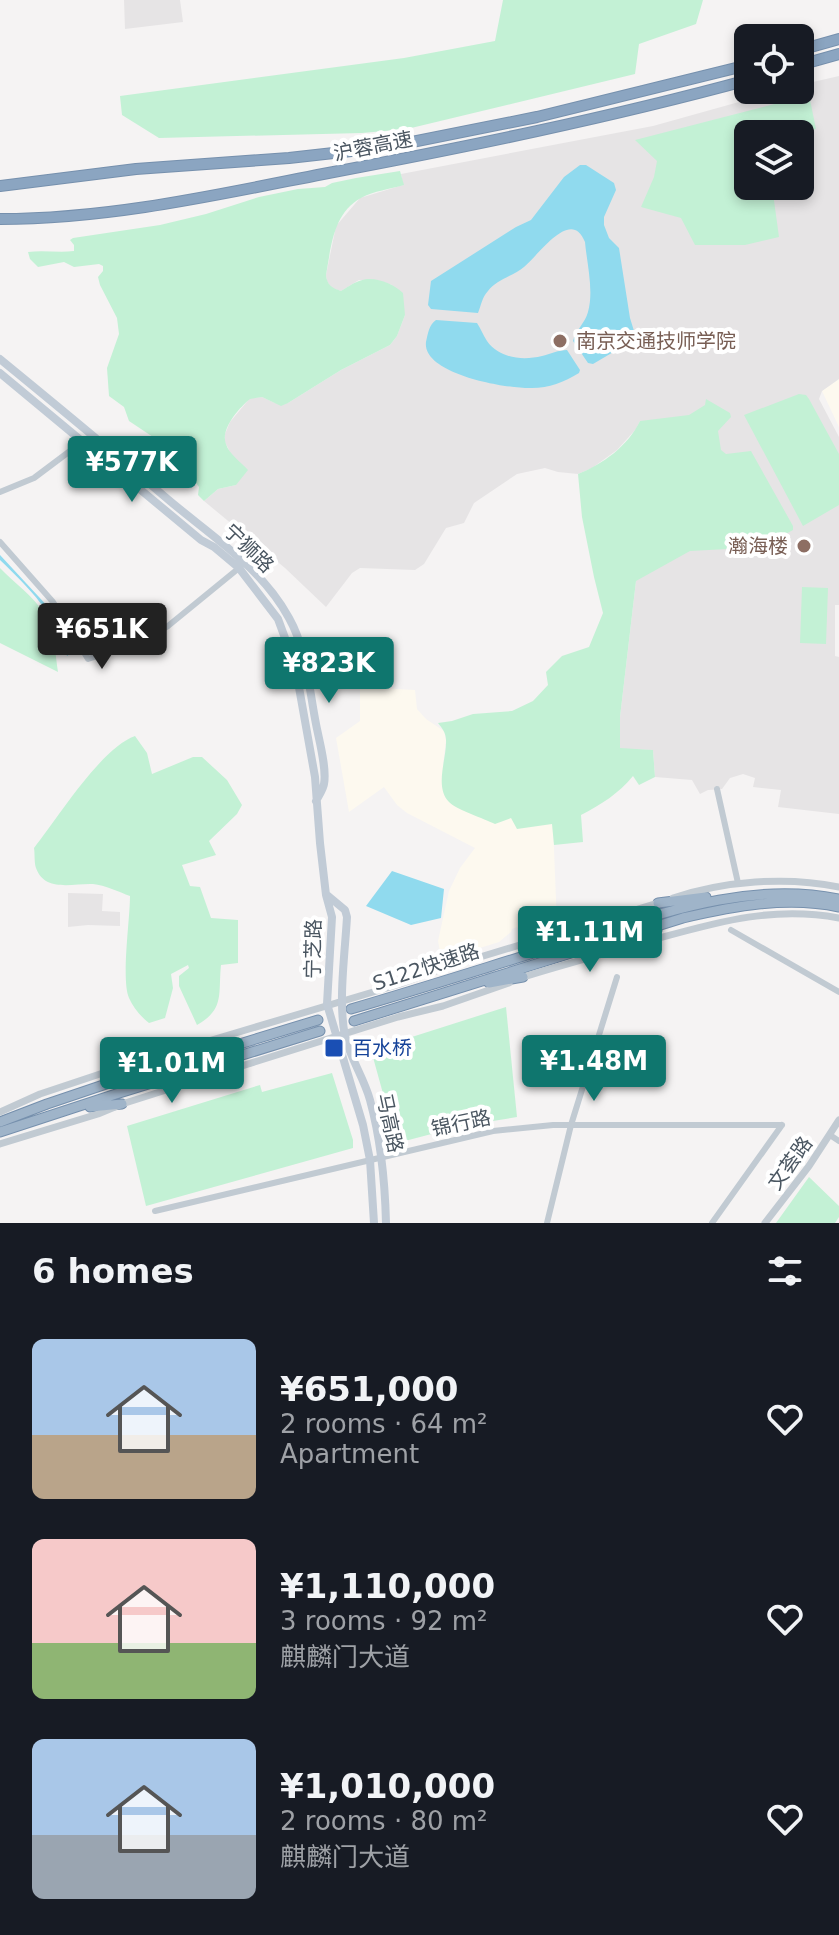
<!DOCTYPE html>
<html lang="en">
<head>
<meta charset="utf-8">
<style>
  body { margin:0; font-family:"DejaVu Sans","Noto Sans SC",sans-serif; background:#242831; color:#f1f3f6; height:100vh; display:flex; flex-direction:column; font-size:30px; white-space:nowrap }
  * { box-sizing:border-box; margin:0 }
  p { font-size:26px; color:#9ea1a6 }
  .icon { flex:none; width:44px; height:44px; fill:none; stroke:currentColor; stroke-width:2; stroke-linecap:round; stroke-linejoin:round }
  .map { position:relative; height:1223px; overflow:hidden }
  .side { display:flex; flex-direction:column; background:#171b24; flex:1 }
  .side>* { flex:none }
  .buttons { position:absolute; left:734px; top:24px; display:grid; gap:16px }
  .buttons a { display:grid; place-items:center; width:80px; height:80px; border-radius:12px; background:#171b24; box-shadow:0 4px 12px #0003; font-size:40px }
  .price { position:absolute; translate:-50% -68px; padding:0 18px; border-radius:8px; background:#0f766e; color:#fff; font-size:26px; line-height:52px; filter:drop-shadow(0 2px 4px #0008) }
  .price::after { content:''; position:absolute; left:50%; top:48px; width:24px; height:18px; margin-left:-12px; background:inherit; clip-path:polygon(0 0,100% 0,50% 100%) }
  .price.active { background:#222; color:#fff }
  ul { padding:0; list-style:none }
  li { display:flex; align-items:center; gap:24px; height:200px; padding:0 32px }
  li span { display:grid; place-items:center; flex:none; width:224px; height:160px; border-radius:12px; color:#555 }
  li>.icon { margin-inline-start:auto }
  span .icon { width:96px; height:96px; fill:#fffc; stroke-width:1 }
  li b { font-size:34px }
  h2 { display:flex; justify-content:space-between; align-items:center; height:96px; padding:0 32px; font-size:34px }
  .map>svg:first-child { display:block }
</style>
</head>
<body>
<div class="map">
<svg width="839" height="1223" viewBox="0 0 839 1223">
  <rect width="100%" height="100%" fill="#f5f3f3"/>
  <path fill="#fdf9ef" d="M839 379V427L822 391Z
    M360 687 415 690 417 709 426 719 444 731 446 740 443 765V791L512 817 553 824 557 925 534 931 519 930 517 927 512 929 511 932 499 942 451 957 448 950 440 952 438 941 449 891 460 868 475 848 407 813 397 805 384 787 349 812 336 738 360 721Z"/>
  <path fill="#e6e4e5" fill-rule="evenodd" d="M124 0H180L183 22 125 29Z
    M839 76V379L822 391 819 399 839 437V605H835V656L839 657V814L778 807 781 790 753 787 755 778 743 774 730 778 722 789 708 790 700 794 692 780 655 777 653 750 620 749V717L636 581 640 421 636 429 617 450 592 468 578 474 558 472 545 468 517 474 474 503 464 523 446 528 424 564 415 570 360 568 352 573 326 607 285 568 204 501 218 489 236 485 229 450 225 442V434L230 422 250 398 262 397 275 403H288L341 370 390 345 397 336 405 315 392 285 377 280H359L341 291 331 288 327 281 326 275 336 226 360 198 403 185 401 174 653 126 782 90H800V85ZM748 134H800V186H748Z
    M68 893 103 894 102 911 120 912V926L88 925 68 927Z"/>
  <path fill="#c3f1d5" d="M503 0H703L696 24 639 44 635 74 407 129 362 133 159 138 122 115 120 96 404 58 495 41Z
    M809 95 816 129 784 134H748V186H772L779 237 745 245H695L681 218 641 207 654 177 657 161 635 140Z
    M400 171 404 185C390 189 374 191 361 198 333 213 331 248 326 275 327 285 332 288 341 291 346 288 353 283 359 281 373 275 393 283 403 293L405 315 397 336 390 345 341 370 288 403 281 406 262 397 250 399C239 408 220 429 226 444 229 454 241 462 248 470L236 485 218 489 204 501 198 495 199 487 171 449 129 421 124 407 109 396 107 368 119 334 117 318 100 285 98 277 103 271V266L99 264 74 267 64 262 38 267 30 259 28 252C44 250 59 253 74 251V245L70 240 73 238 160 225 206 214 259 197 298 189 325 187 332 183 356 178Z
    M799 394 806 395 809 399 839 454V505L803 526 744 415Z
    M706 399 730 413 731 417 718 431 721 450 726 454 751 451 793 526V530L784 535 756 538 753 543 746 548 690 551 636 581 620 717V748L653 750 655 777 639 785 633 776C618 794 602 804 581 815L583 842 554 845 552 824 517 829 511 818 495 824C485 819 455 809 449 802 434 787 447 758 446 740 446 733 442 728 438 723L452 721 473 714 512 711 533 701 548 685 546 672 562 656 589 647 603 613 594 577 582 517 578 474C603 464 628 446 640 421L689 415 705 405Z
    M0 568C14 583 34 596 45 615 55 632 55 653 58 672L0 643Z
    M802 587 828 588 826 644 800 643Z
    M135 736 147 753 152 774 193 757H202L227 780 242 805 237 814 209 841 216 855 182 865 190 886 200 887 211 918 238 920V963L221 965C218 994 225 1009 197 1025L179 986V976L189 968 188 965 171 974 173 988 165 1018 149 1023C141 1017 133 1007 129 998 121 979 130 920 130 896 119 892 105 885 93 884 74 883 45 893 36 868 34 862 35 854 34 848 57 819 101 748 135 736Z
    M506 1007 517 1117 462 1126 401 1142 395 1137 371 1050Z
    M332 1073 353 1140V1148L146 1206 127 1126 260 1085 262 1092Z
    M809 1177 839 1206V1217L835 1223H776Z"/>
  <path fill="#90daee" d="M580 165H586L614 183 616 190 604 217V225L609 238 619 248 630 318 634 331 632 341 593 364 588 363 573 341C576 330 585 323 588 312 594 291 587 264 585 242 571 206 538 256 524 267 513 276 496 280 488 291 482 297 481 306 478 313L431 309 428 305 431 281 516 227 531 220 564 177Z
    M436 320 477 323C481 329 483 335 487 341 499 358 522 361 542 356 550 354 559 350 567 350L580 370 579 373C564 382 549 388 532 388 507 389 422 374 426 342 428 333 429 325 436 320Z
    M0 555 51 610 66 632 71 653 67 656C58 616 28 587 0 560Z
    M392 871 444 889 441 918 411 925 366 906Z"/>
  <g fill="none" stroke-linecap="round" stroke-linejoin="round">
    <g stroke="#7690ad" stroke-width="11">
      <path id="trunk" d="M658 903 706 897
        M621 948 657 930
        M526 950 567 931
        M489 983 523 977
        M351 1009C423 988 494 965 566 943 655 916 745 880 839 899
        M354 1021 683 918C734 906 787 896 839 907
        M90 1107 122 1104
        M0 1122 47 1104 124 1078 161 1068 318 1020
        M0 1132 116 1094 320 1031"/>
    </g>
    <g stroke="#7690ad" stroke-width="12">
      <path id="motorway" d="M800 50 839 39
        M800 65 839 54
        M0 186 136 169 289 158 387 147 537 117 748 65
        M0 219C109 219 216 195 323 174 466 147 608 118 748 80"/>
    </g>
    <path stroke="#c1cad2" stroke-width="6" d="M0 492 34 478 86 439
      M0 542 53 602 88 659 137 643 168 626 239 568
      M717 789 738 883
      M731 930 839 992
      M830 1135 839 1141
      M155 1211 493 1131 553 1125H782
      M547 1223 571 1125 617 977
      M712 1223 782 1125"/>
    <path stroke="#c1cad2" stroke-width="7" d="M673 898C724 881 786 876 839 887
      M566 931 661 902
      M520 978C561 965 603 954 645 942 711 924 769 905 839 918
      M0 1112 40 1094 118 1068 400 984 444 968 546 937
      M0 1144 98 1114 122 1104 229 1070 398 1017 443 1006 509 983
      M765 1223 809 1166 839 1120"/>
    <path stroke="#c1cbd6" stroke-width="8" d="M0 359C55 404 110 449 164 496 208 534 260 565 289 618 307 650 309 689 316 724 319 740 327 768 324 784 323 790 319 795 316 801
      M0 373 201 540 214 547 239 568 278 619 295 665 315 777 320 843 326 895 332 917 327 1004 363 1125 370 1160 374 1223
      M327 895 345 910 347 917C345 953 338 1002 345 1036 350 1058 364 1078 370 1100 381 1140 385 1182 386 1223"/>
    <use href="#trunk" stroke="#9fb4c9" stroke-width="9"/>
    <use href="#motorway" stroke="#8ba5c1" stroke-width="10"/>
  </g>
  <g fill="#8d6e63" stroke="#fff" stroke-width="3">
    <circle cx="560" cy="341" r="8"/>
    <circle cx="804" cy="546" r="8"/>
  </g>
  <rect fill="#1a4fb4" stroke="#fff" stroke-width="3" x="324" y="1038" width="20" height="20" rx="4"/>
  <g text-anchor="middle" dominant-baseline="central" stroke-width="8" stroke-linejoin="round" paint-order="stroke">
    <g font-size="20" fill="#4a5661" stroke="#fff">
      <text transform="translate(373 146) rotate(-11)">沪蓉高速</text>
      <text transform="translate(249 548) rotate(44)">宁狮路</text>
      <text transform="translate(313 949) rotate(-89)">宁芝路</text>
      <text transform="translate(426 967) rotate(-18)">S122快速路</text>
      <text transform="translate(390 1123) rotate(78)">马高路</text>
      <text transform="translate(461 1123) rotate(-12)">锦行路</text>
      <text transform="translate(790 1163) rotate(-54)">文荟路</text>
    </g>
    <g font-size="20" fill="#785e54" stroke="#fff" text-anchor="start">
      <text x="576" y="341">南京交通技师学院</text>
      <text x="788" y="546" text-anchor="end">瀚海楼</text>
    </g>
    <g font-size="20" fill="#164399" stroke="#fff" text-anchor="start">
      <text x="352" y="1048">百水桥</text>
    </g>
  </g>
</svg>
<div class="buttons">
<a><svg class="icon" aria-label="locate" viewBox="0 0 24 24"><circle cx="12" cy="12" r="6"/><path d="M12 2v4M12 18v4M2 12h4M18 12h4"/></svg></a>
<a><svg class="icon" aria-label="layers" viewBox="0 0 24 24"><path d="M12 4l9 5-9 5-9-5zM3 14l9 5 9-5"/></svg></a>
</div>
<b class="price" style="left:132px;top:504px">¥577K</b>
<b class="price active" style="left:102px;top:671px">¥651K</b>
<b class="price" style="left:329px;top:705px">¥823K</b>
<b class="price" style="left:590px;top:974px">¥1.11M</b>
<b class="price" style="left:594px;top:1103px">¥1.48M</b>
<b class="price" style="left:172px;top:1105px">¥1.01M</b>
</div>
<section class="side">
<h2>6 homes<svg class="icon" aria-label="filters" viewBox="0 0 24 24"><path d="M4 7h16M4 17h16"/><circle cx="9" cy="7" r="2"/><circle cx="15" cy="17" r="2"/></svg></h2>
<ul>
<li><span style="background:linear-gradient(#a9c7e8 60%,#b9a48a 0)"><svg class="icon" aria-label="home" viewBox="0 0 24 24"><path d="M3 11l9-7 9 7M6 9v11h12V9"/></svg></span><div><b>¥651,000</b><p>2 rooms · 64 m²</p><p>Apartment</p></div><svg class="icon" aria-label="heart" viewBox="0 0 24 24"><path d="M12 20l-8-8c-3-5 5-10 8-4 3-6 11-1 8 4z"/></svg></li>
<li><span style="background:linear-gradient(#f6c9c9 65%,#8fb573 0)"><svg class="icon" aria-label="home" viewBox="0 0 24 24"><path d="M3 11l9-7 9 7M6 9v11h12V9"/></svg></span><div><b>¥1,110,000</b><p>3 rooms · 92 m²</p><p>麒麟门大道</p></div><svg class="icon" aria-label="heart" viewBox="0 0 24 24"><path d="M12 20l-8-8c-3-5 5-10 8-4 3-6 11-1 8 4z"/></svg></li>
<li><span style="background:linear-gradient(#a9c7e8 60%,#9aa5b1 0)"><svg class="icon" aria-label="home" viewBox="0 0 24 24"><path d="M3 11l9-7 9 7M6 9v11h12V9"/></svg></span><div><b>¥1,010,000</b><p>2 rooms · 80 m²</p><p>麒麟门大道</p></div><svg class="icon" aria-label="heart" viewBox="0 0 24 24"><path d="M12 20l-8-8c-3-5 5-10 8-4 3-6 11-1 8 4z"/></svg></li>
</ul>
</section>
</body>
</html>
